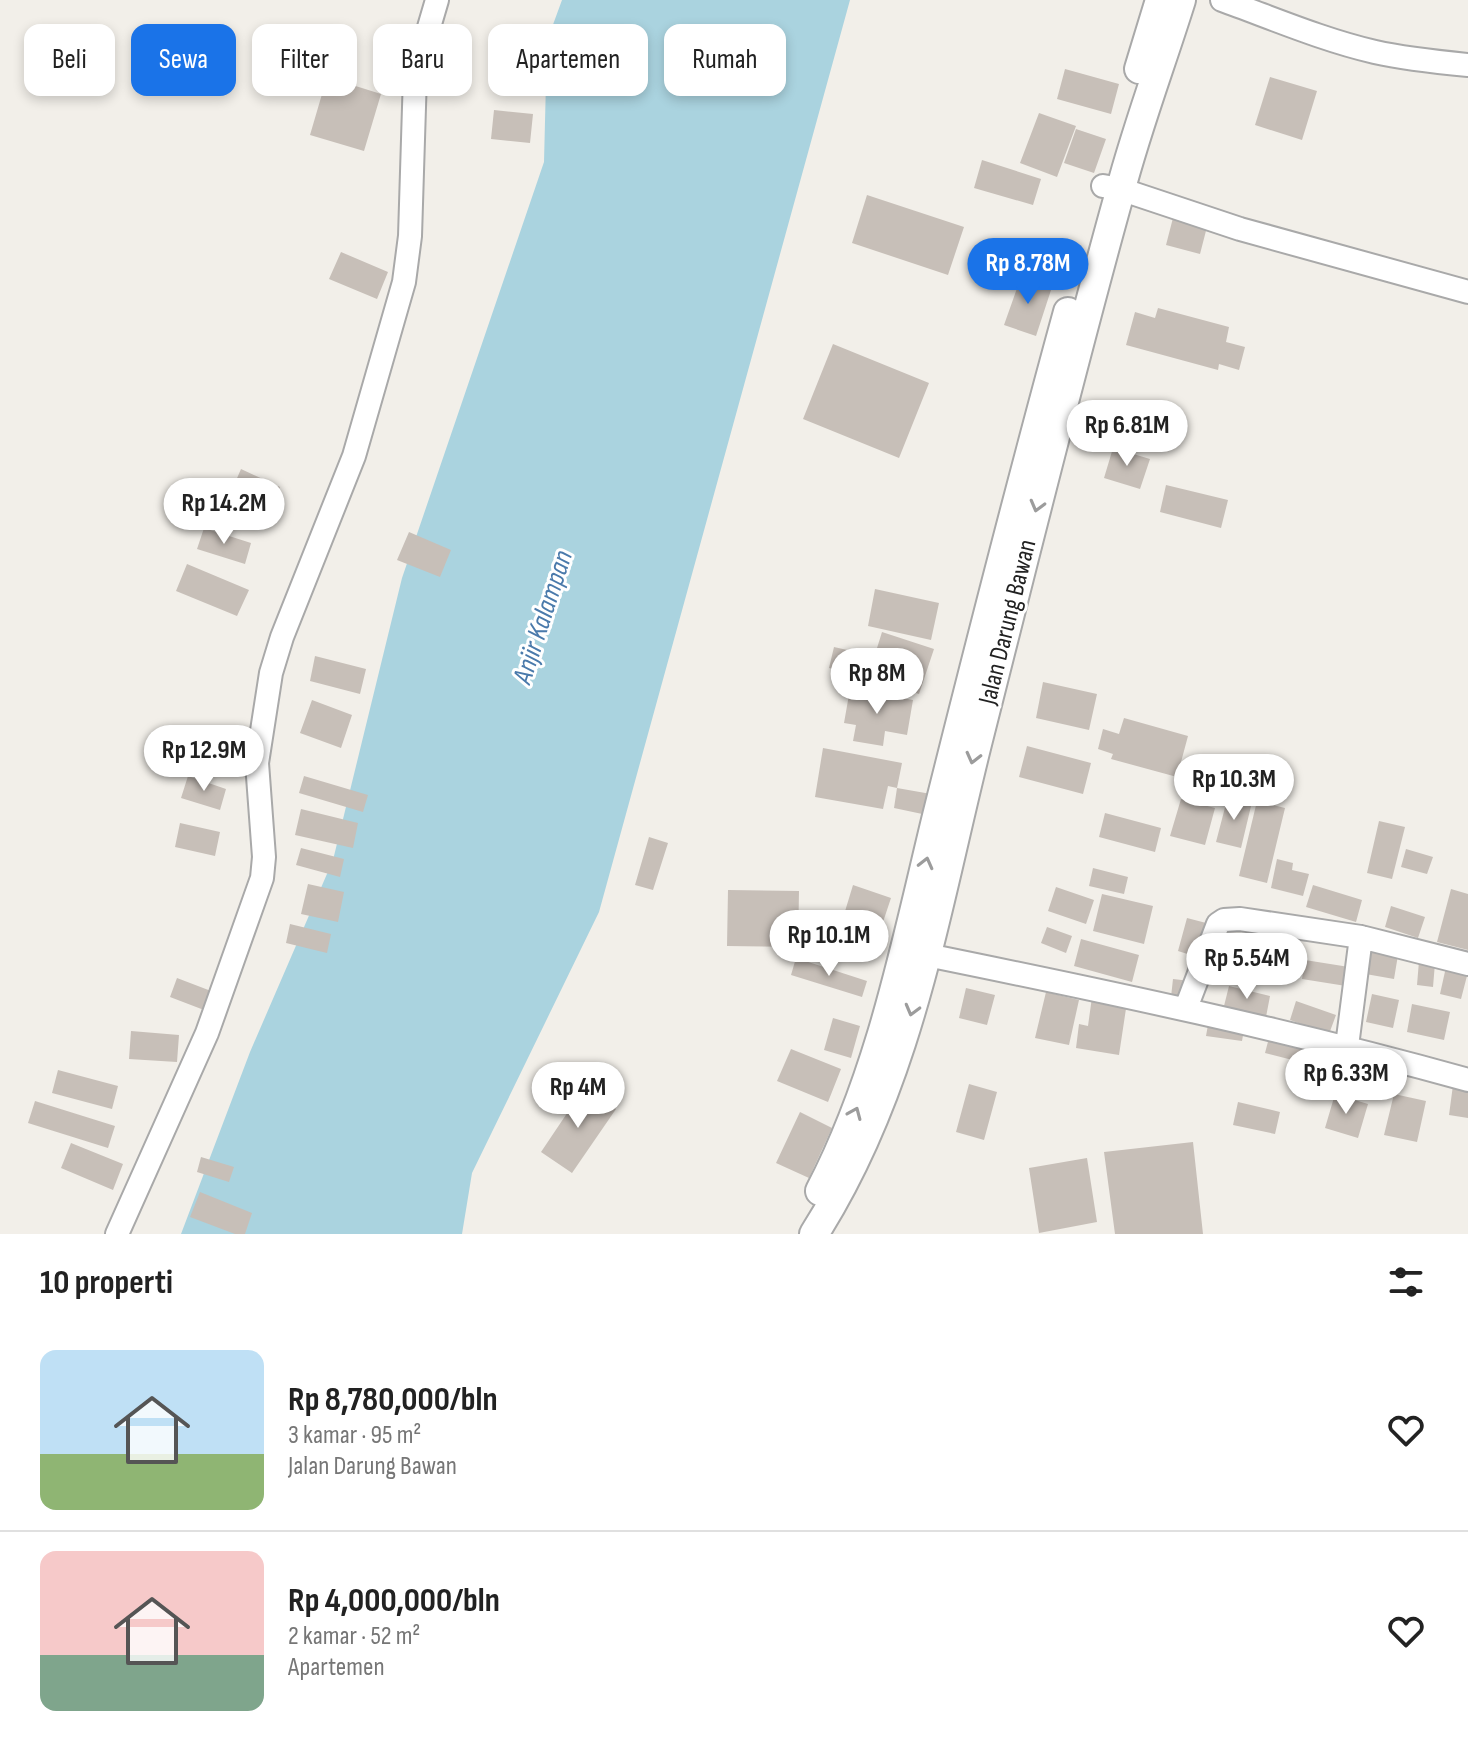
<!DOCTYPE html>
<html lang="id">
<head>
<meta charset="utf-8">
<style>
  body { margin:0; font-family:"Sofia Sans Condensed",sans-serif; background:#f6f6f6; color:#222; height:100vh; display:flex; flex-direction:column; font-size:30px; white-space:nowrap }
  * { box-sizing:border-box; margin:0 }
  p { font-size:26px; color:#767676 }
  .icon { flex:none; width:44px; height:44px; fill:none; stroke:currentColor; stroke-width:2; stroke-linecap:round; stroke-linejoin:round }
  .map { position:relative; height:1234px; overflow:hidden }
  .details { display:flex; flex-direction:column; background:#fff; flex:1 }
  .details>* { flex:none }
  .top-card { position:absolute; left:24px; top:24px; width:800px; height:72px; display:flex; gap:16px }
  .price { position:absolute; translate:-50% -68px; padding:0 18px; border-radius:28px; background:#fff; color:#222; font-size:26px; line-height:52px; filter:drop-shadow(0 2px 4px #0008) }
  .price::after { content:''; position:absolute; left:50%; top:48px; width:24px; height:18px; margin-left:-12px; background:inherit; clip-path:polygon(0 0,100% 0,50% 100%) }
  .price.active { background:#1a73e8; color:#fff }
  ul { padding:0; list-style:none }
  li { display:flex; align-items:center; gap:24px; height:200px; padding:0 40px }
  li+li { border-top:2px solid #e0e0e0 }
  li span { display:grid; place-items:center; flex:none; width:224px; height:160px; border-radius:16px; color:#555 }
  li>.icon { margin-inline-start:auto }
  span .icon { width:96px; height:96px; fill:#fffc; stroke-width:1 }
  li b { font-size:34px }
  h2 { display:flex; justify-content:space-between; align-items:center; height:96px; padding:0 40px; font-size:34px }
  .tag { padding:0 28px; border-radius:16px; background:#fff; box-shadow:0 4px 12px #0003; font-size:28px; line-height:72px }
  .tag.active { background:#1a73e8; color:#fff }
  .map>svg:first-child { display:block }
</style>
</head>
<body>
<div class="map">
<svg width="1468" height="1234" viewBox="0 0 1468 1234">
  <rect width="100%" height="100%" fill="#f2efe9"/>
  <path fill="#aad3df" d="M562 0H850L599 912 472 1173 462 1234H181L250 1052 333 860 402 578 544 162 547 41Z"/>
  <path fill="#c7bfb8" d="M1065 69 1119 84 1111 114 1057 99Z
    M327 77 381 94 364 151 310 135Z
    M1270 77 1317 91 1302 140 1255 125Z
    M494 110 533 114 530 143 491 139Z
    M1039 113 1076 126 1057 177 1020 163Z
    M1076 129 1106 139 1094 173 1064 163Z
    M982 160 1041 179 1033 205 974 188Z
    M867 195 964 227 948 275 852 243Z
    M1174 214 1208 223 1200 254 1166 245Z
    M341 252 388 272 377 299 329 279Z
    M1021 277 1052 287 1036 336 1004 325Z
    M1158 308 1229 327 1226 342 1245 347 1239 370 1219 364 1218 370 1126 345 1135 312 1155 318Z
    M833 344 929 383 899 458 803 419Z
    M1113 448 1150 459 1140 489 1104 478Z
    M241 469 280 487 267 517 228 499Z
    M1166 485 1228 500 1221 528 1160 512Z
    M204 528 251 543 245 564 197 549Z
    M409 532 451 550 440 577 397 560Z
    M187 564 249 590 237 616 176 591Z
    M875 589 939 603 931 640 868 626Z
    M882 632 934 649 919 694 868 677Z
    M834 647 869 655 864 677 829 668Z
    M315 656 366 669 360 694 310 681Z
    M1043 682 1097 694 1089 730 1036 718Z
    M850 689 913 700 907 735 885 731 883 746 853 741 856 725 844 723Z
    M312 700 352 715 341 748 300 733Z
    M1124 718 1188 736 1177 777 1111 759 1113 754 1098 749 1103 729 1119 734Z
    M1027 746 1091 763 1083 794 1019 777Z
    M823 748 902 763 897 788 888 786 883 809 815 797Z
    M188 776 226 789 220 810 181 798Z
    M304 776 368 795 363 812 299 793Z
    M897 788 931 794 927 815 894 808Z
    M1228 796 1252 802 1241 848 1216 842Z
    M1181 799 1215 808 1205 845 1170 836Z
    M1257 801 1285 808 1267 883 1239 876Z
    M301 809 358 823 353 848 295 835Z
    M1105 813 1161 828 1155 852 1099 837Z
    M1379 821 1405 827 1392 879 1367 873Z
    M180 823 220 832 215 856 175 847Z
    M649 837 668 843 653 890 635 885Z
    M301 848 344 859 340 877 296 865Z
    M1406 849 1433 857 1427 874 1401 867Z
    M1277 859 1293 863 1292 870 1309 874 1303 896 1271 888Z
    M1093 868 1128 877 1124 894 1089 886Z
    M308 884 344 892 338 922 301 914Z
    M853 885 891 898 876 943 839 931Z
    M1313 885 1362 900 1356 922 1306 907Z
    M1056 887 1094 900 1086 924 1048 911Z
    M1451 889 1468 894V950L1437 942Z
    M728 890 799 891 798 947 727 946Z
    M1102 894 1153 906 1144 944 1093 931Z
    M1391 906 1425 917 1418 938 1385 927Z
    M1187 918 1210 924 1200 958 1178 951Z
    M290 924 331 934 327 953 286 943Z
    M1047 927 1072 936 1066 953 1041 943Z
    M1081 939 1139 955 1132 982 1074 966Z
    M1259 947 1296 957 1291 977 1254 968Z
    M1364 949 1398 955 1394 979 1360 973Z
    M796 958 867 981 862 997 791 975Z
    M1305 960 1349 967 1346 986 1302 979Z
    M1419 961 1435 963 1433 987 1417 985Z
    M1446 967 1468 972 1461 999 1440 994Z
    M177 978 211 991 204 1010 170 997Z
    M1173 979 1190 981 1189 999 1171 997Z
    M1229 986 1270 996 1266 1017 1224 1006Z
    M966 988 995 995 987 1025 959 1018Z
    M1046 992 1079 1000 1069 1045 1035 1038Z
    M1372 994 1399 1000 1393 1028 1366 1022Z
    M1092 997 1127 1002 1119 1055 1076 1048 1079 1024 1088 1026Z
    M1296 1001 1336 1015 1329 1034 1290 1020Z
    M1412 1004 1450 1012 1444 1040 1407 1032Z
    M833 1018 860 1026 851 1058 824 1050Z
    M1209 1019 1245 1024 1242 1041 1206 1036Z
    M131 1031 179 1035 177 1062 129 1059Z
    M1270 1034 1313 1045 1308 1064 1265 1053Z
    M791 1049 841 1069 828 1102 777 1081Z
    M1337 1049 1390 1064 1384 1087 1331 1072Z
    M58 1070 118 1086 112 1109 52 1093Z
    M969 1084 997 1092 984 1140 956 1132Z
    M1453 1085 1468 1087V1118L1449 1115Z
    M584 1088 616 1109 572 1173 541 1152Z
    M1335 1094 1368 1104 1358 1138 1325 1128Z
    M1394 1094 1426 1101 1417 1142 1384 1135Z
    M35 1101 115 1126 108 1148 28 1123Z
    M1238 1102 1280 1112 1275 1134 1233 1125Z
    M800 1112 832 1128 809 1178 776 1163Z
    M1193 1142 1203 1234H1115L1104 1152Z
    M71 1143 123 1164 113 1190 61 1168Z
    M201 1157 234 1167 229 1182 197 1172Z
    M1087 1158 1097 1222 1039 1233 1029 1168Z
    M200 1192 252 1213 245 1234H235L190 1217Z"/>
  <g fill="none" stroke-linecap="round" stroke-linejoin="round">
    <g stroke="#a9a9a9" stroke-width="26">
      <path id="minor" d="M1222 0C1272 18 1323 40 1375 52 1406 59 1437 62 1468 65
        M1103 186 1120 189 1240 229 1468 292
        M927 955C1109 992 1289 1030 1468 1080
        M1186 1008 1218 924 1224 920 1240 919 1361 937
        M1347 1046 1361 937 1468 964
        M117 1234 207 1033 262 878 264 857 257 763 271 673 282 637 354 456 404 282 410 236 415 75 437 0"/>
    </g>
    <g stroke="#a9a9a9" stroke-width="32">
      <path id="tertiary" d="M1139 69 1160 0
        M820 1191C881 1074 906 943 937 816 979 648 1022 480 1068 312
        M814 1234C911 1082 936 904 980 732 1026 551 1070 371 1120 192 1137 127 1161 64 1181 0"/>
    </g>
    <use href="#minor" stroke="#fff" stroke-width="22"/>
    <use href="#tertiary" stroke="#fff" stroke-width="28"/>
  </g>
  <defs><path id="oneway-chevron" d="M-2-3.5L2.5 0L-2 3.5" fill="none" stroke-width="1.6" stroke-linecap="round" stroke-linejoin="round" transform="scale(2)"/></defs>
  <g stroke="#9c9c9c">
    <use href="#oneway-chevron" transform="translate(1037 506) rotate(105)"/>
    <use href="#oneway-chevron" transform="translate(973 758) rotate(104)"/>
    <use href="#oneway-chevron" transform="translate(926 863) rotate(-76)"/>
    <use href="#oneway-chevron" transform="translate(912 1010) rotate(105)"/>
    <use href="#oneway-chevron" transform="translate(855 1113) rotate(-67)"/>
  </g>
  <g text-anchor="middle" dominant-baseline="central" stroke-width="6" stroke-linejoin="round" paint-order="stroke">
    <g font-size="26" fill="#222" stroke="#fff">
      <text transform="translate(1008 622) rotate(-76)">Jalan Darung Bawan</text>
    </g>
    <g font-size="28" font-style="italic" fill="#4a7aab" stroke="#fff">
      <text transform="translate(543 617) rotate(-72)">Anjir Kalampan</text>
    </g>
  </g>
</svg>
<b class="price active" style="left:1028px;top:306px">Rp 8.78M</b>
<b class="price" style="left:1127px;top:468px">Rp 6.81M</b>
<b class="price" style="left:224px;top:546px">Rp 14.2M</b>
<b class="price" style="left:877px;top:716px">Rp 8M</b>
<b class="price" style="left:204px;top:793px">Rp 12.9M</b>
<b class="price" style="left:1234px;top:822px">Rp 10.3M</b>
<b class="price" style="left:829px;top:978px">Rp 10.1M</b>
<b class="price" style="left:1247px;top:1001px">Rp 5.54M</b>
<b class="price" style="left:1346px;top:1116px">Rp 6.33M</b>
<b class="price" style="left:578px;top:1130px">Rp 4M</b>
<div class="top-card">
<a class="tag">Beli</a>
<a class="tag active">Sewa</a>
<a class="tag">Filter</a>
<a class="tag">Baru</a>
<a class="tag">Apartemen</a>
<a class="tag">Rumah</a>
</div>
</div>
<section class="details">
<h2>10 properti<svg class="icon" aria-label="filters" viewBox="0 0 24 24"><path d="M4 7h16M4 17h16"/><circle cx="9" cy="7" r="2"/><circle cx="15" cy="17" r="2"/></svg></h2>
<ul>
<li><span style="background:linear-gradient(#bfe0f5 65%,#8fb573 0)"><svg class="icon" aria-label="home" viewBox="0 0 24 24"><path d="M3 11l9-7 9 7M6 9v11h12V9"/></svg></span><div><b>Rp 8,780,000/bln</b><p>3 kamar · 95 m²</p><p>Jalan Darung Bawan</p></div><svg class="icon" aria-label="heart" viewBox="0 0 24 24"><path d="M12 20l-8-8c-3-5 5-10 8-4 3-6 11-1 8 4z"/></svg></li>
<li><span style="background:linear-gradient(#f6c9c9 65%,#7fa58c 0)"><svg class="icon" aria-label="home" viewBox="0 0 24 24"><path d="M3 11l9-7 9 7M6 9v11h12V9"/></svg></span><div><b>Rp 4,000,000/bln</b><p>2 kamar · 52 m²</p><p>Apartemen</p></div><svg class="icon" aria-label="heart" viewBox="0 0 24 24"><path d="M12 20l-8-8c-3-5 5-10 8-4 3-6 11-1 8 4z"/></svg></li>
</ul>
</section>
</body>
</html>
